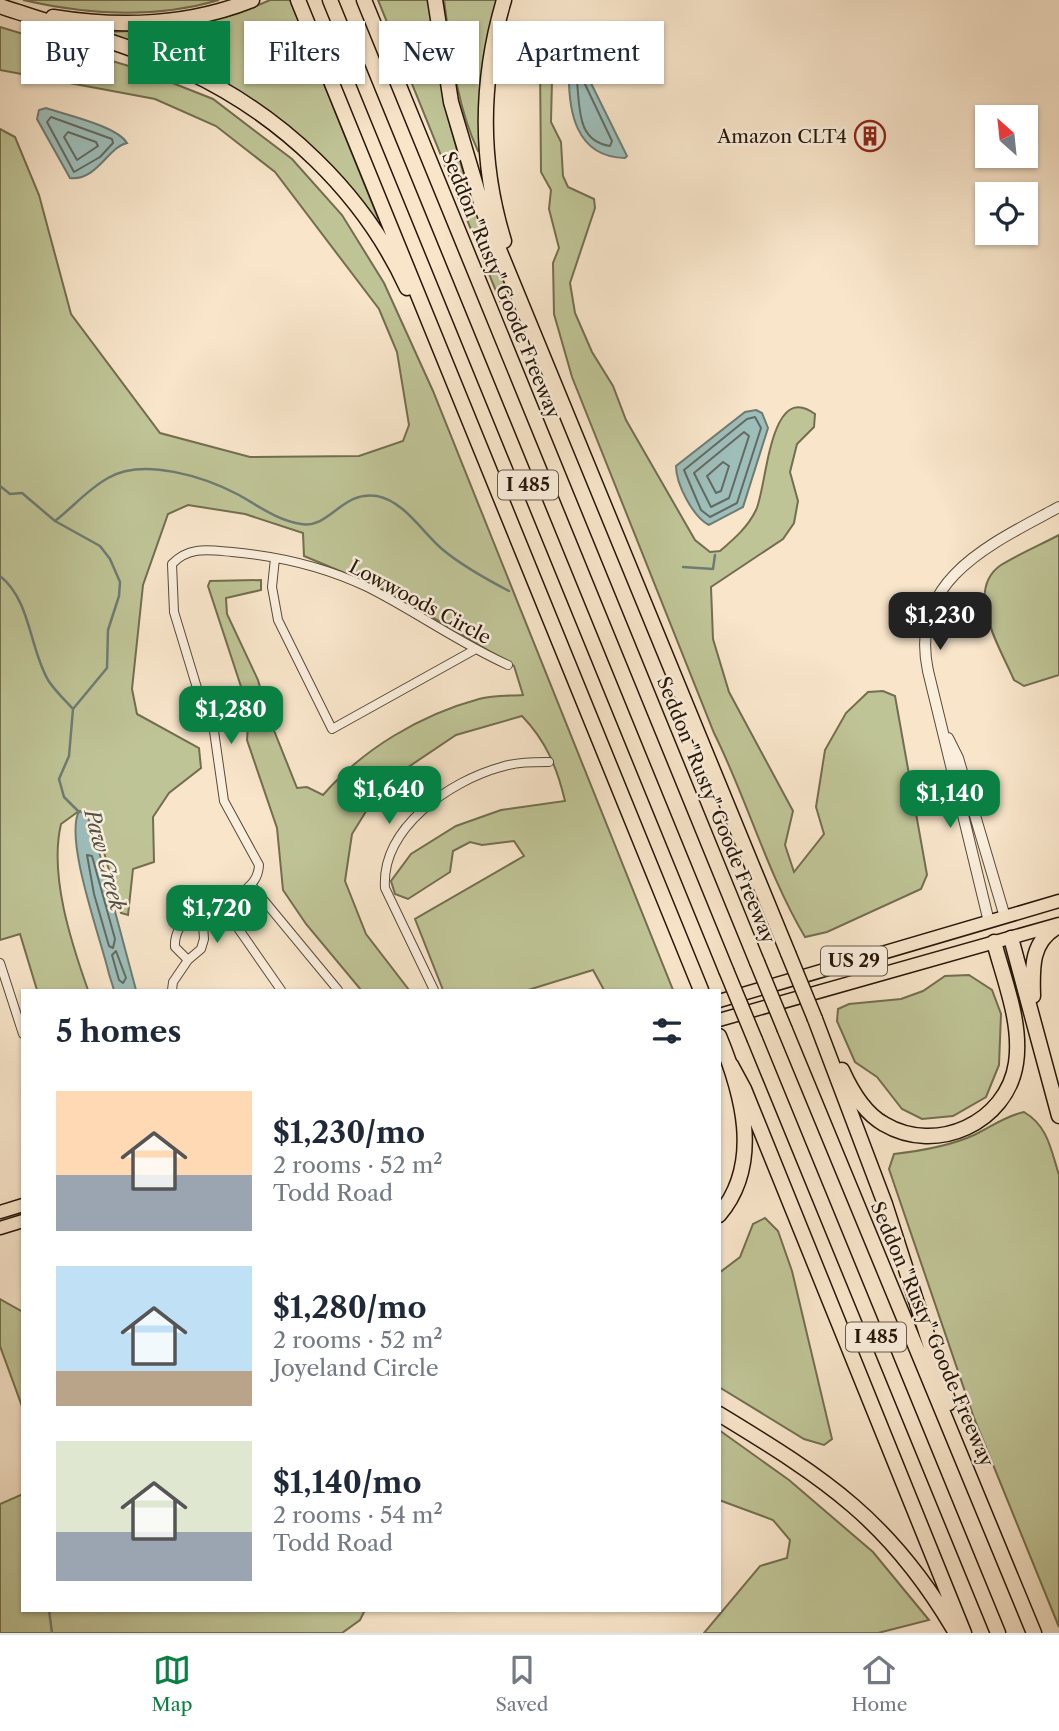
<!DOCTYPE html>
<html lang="en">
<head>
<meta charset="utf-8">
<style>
  body { margin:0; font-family:"Libre Caslon Text",serif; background:#f6f6f7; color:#1f2937; height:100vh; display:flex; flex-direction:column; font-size:26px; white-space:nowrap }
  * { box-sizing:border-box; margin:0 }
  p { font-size:23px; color:#747a83 }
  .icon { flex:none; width:38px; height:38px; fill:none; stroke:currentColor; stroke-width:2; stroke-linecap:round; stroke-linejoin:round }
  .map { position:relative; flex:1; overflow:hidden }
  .details { position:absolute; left:21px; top:989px; width:700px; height:623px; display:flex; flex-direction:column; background:#fff; border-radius:0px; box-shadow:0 2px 5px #0004 }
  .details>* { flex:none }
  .banner { position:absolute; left:21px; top:21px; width:700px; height:63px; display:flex; gap:14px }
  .needle { width:46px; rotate:333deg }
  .controls { position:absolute; left:975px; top:105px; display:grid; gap:14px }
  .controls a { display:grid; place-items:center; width:63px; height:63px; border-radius:0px; background:#fff; box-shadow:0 2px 5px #0004; font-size:35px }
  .price { position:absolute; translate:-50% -60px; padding:0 16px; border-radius:14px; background:#0b8043; color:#fff; font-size:23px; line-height:46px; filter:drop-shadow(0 2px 4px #0008) }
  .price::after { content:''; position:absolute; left:50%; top:42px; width:21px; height:16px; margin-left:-10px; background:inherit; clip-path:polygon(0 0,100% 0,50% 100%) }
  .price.selected { background:#222; color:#fff }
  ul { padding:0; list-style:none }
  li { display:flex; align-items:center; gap:21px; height:175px; padding:0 35px }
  li span { display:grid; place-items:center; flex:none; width:196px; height:140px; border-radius:0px; color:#555 }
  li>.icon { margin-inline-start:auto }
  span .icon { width:84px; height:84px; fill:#fffc; stroke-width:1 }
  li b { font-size:30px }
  h2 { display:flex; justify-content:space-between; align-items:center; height:84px; padding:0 35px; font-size:30px }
  .chip { padding:0 24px; border-radius:0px; background:#fff; box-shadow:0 2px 5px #0004; font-size:24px; line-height:63px }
  .chip.selected { background:#0b8043; color:#fff }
  .tab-bar { display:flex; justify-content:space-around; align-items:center; height:98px; border-top:2px solid #e0e1e3; background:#fff; font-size:19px; color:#747a83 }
  .tab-bar a { display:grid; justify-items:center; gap:4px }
  .tab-bar .selected { color:#0b8043 }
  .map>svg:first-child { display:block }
</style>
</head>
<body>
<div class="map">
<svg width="1059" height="1633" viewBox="0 0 1059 1633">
  <rect width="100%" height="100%" fill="#f8e5ca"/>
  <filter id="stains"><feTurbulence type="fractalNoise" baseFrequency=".00286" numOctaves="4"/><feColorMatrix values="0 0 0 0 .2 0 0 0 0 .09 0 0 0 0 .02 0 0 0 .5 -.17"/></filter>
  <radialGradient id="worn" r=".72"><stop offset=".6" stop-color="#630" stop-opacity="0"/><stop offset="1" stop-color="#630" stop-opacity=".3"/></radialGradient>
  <path fill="#bfc496" stroke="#726e4f" stroke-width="2" d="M23 0H219C155 19 88 15 23 0Z
    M270 0H290L378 218 373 221 255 103 210 75 108 36 107 32C165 31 217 24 270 0Z
    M378 0H429L449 121 466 182 509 296 500 301Z
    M444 0H499C483 47 476 99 482 148L478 151C456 104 451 51 444 0Z
    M0 27 132 67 213 99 292 159 342 215 384 283 433 391 673 990H604L593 970 528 990H443L415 919 524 856 514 841 482 845 470 842 453 851 450 872 408 899 395 894 391 881 411 854 456 826 501 810 565 801C557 767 546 741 522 716L456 735 383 784 352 834 345 881 366 934 409 990H361L306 924 283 890 277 828 247 740 249 711 208 586 210 581 261 580V590L226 598 227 614 258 680 269 718 297 788 307 787 323 795C363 749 420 715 479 699 493 695 509 696 523 695L514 666 392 593 304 556 303 533 245 514 188 505 168 514 143 585 132 689 137 714 199 748 201 768 169 793 153 817 154 862 133 869 128 915 121 913 93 813 79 811 61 824C49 875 71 942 88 990H37L20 934 0 940V129L15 137 39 195 71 314 160 433 250 457 359 456 403 441 409 425 397 352 379 309 275 172 216 126 155 99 0 70Z
    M538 29 546 32 544 54 552 80 551 122 561 142 563 176 568 187 594 199 595 208 570 283 575 313 592 352 613 386 626 420 695 540 710 552 720 551C734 539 748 527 756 510 767 488 769 379 815 414L814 427 797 444 790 472 798 501 794 523 783 539 711 587 713 639 729 692 793 811 785 845 794 872 824 834 816 807 825 750 846 713 868 692 883 691 895 696 927 875 921 889 827 932 805 937C767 873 747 799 714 733L572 377 554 314 553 263 559 248 549 209 551 190 541 172 540 63 536 37Z
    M1059 535V675L1024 686 1014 680C1001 649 963 591 1001 565 1019 554 1040 545 1059 535Z
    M969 975 992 990 1001 1014 999 1065 986 1097 953 1116 922 1119 902 1109 877 1077 855 1062 837 1021 838 1009 849 1004 901 999 923 991 945 976Z
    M1024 1112C1048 1126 1051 1150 1059 1175V1627L974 1418 889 1169 894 1154C920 1151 950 1146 974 1135 991 1127 1005 1116 1024 1112Z
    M765 1218 778 1231 792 1271 832 1439 824 1445 804 1439 719 1387V1273L740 1257 753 1224Z
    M0 1299 23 1312V1409L0 1346Z
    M719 1430 789 1480 873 1552 929 1620 878 1633H704L760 1566 787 1558 790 1540 773 1520 719 1500Z
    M23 1494V1610H365L360 1620 342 1633H0V1504Z"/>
  <path fill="#9ebeba" stroke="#6e7b73" stroke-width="2" d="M582 65 627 156 625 158C575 157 568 110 569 70L572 66Z
    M46 108C66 115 117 126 127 143 108 147 97 181 70 178L37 119 39 110Z
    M756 410 762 413 768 428 743 507 709 525C693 517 676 484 676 466L745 412Z
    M79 811 86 814 93 829 136 990H114L109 974C101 939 64 840 79 811Z"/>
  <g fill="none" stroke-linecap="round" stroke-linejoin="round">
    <path stroke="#626a61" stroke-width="2" d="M579 78 583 80 612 141 610 146C577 141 580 109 577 82Z
      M51 117 112 139 113 143 100 157 74 172 47 122Z
      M68 132 96 142 98 146 77 160 64 137Z
      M755 417 761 428 737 503 710 517 701 510 684 470 747 419Z
      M744 432 749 436 729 498 711 507 694 473Z
      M723 462 729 466 721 491 716 493 707 476Z
      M87 855 92 856 115 939 113 948 109 946 94 894Z
      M116 951 126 978 123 983 119 980 112 955Z"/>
    <path stroke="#6e7b73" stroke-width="2.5" d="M0 486 10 494 22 493 55 521 100 546 110 559 120 582 119 596 108 630 107 668 73 709 69 756 59 779 64 797 79 812
      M55 521C72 508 88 489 108 478 143 457 205 477 239 495 260 507 277 520 301 524 330 529 342 490 377 496 404 501 423 533 442 549 462 566 486 579 509 591
      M683 567 713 569 715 555
      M0 576C31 601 29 647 48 680 55 691 64 699 73 709
      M49 1610 52 1633"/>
    <g stroke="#5a4a38" stroke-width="10">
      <path id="minor" d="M275 558 272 587 278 620 332 729 476 649
        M252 886 338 990
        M188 960 175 947C173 921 207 894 231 905
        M0 963 23 1034
        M172 990 173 982 188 960 201 949 204 939 202 909
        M281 990 233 921 229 911C236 890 258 889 259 865L224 801 214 731 201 701 174 612 172 564C189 546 209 550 232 552 278 556 325 567 367 587 415 611 459 643 508 665
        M434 990 385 888C381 828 450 781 501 767 517 762 532 762 549 762"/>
    </g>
    <g stroke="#5a4a38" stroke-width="12">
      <path id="tertiary" d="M948 738 958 758 1005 917
        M989 922 928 671C908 579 993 543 1059 507"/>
    </g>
    <g stroke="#261708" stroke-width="15">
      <path id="primary" d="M719 1001 1059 901
        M719 1020 1059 924
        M0 1212 23 1205
        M0 1228 23 1221"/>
    </g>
    <g stroke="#261708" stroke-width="17">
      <path id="motorway" d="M298 0 701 990
        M330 0 726 970
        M364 0 757 962
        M435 0 451 102 484 213 788 953
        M0 6C62 27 127 44 187 71 281 115 363 192 407 288
        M53 17C121 28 187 26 252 0
        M504 241C479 160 480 81 504 0
        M1011 938 1059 1116
        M1033 996C1032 968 1031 940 1059 926
        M815 1019 885 1204 949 1403
        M785 1030 1034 1633
        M719 1036C742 1092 763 1163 719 1215
        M755 1040 998 1633
        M731 1065 744 1089 964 1633
        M842 1070C851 1090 864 1113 884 1124 936 1155 1007 1123 1016 1063 1022 1023 1004 980 994 942
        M719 1414C826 1479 891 1521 956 1633"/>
    </g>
    <use href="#minor" stroke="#faeedd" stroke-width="8"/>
    <use href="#tertiary" stroke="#faeedd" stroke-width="10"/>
    <use href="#primary" stroke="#f8e5ca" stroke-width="12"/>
    <use href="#motorway" stroke="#f8e5ca" stroke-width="14"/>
    <g stroke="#261708" stroke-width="17" stroke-linecap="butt">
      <path id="motorway-bridge" d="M788 953 815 1019
        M757 962 785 1030
        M726 970 755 1040"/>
    </g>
    <use href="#motorway-bridge" stroke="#f8e5ca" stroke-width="14"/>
  </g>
  <defs>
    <g id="building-ring" transform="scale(1.575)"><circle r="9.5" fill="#faeedd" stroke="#8f2418" stroke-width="1.5"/><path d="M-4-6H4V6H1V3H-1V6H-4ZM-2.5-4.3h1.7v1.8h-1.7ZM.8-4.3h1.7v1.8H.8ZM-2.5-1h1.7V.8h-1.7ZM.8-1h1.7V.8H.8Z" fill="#8f2418"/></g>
  </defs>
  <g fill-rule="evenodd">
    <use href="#building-ring" x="870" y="136"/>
  </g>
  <g text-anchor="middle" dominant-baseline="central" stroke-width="5" stroke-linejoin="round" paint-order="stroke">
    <g fill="#faeedd" stroke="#665848" stroke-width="2">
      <rect x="498" y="470.5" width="60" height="29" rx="5"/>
      <rect x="821" y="946.5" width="66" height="29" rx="5"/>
      <rect x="846" y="1322.5" width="60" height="29" rx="5"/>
    </g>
    <g font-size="18" font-weight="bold" fill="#261708">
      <text x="528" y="485">I 485</text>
      <text x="854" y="961">US 29</text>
      <text x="876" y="1337">I 485</text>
    </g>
    <g font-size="19" fill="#261708" stroke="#faeedd" text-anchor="end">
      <text x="847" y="136">Amazon CLT4</text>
    </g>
    <g font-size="19" fill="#261708" stroke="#faeedd">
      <text transform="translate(501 285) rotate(68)">Seddon "Rusty" Goode Freeway</text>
      <text transform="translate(420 602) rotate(28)">Lowwoods Circle</text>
      <text transform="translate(716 810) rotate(68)">Seddon "Rusty" Goode Freeway</text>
      <text transform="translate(932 1334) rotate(67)">Seddon "Rusty" Goode Freeway</text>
    </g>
    <g font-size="21" font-style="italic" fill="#505146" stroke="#faeedd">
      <text transform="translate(105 860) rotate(75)">Paw Creek</text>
    </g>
  </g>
  <rect width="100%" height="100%" filter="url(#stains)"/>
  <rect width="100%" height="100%" fill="url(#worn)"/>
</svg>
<div class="controls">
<a><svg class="needle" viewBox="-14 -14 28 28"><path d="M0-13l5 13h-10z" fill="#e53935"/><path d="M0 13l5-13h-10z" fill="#747a83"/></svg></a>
<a><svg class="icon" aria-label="locate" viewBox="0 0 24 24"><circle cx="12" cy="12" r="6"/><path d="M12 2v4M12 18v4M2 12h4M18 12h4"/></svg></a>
</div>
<b class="price selected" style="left:940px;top:652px">$1,230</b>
<b class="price" style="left:231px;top:746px">$1,280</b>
<b class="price" style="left:389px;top:826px">$1,640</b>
<b class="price" style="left:950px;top:830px">$1,140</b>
<b class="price" style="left:217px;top:945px">$1,720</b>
<div class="banner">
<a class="chip">Buy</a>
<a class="chip selected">Rent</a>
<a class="chip">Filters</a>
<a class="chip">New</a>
<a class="chip">Apartment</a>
</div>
<section class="details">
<h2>5 homes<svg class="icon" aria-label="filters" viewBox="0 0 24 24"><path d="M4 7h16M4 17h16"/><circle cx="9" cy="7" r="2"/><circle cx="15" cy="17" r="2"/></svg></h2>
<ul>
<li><span style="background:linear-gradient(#ffd9b3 60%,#9aa5b1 0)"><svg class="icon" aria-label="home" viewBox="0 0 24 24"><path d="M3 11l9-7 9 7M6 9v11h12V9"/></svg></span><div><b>$1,230/mo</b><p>2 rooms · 52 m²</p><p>Todd Road</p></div></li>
<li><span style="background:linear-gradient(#bfe0f5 75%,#b9a48a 0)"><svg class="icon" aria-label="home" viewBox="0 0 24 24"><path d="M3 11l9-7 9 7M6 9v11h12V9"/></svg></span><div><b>$1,280/mo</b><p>2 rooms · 52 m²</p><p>Joyeland Circle</p></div></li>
<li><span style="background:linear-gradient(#dfe7d0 65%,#9aa5b1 0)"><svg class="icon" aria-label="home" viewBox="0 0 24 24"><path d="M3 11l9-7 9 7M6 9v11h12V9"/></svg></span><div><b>$1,140/mo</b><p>2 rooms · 54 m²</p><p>Todd Road</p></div></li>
</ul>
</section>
</div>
<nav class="tab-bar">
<a class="selected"><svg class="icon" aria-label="map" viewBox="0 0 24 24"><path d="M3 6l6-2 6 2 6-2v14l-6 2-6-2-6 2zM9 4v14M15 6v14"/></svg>Map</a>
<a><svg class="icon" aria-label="saved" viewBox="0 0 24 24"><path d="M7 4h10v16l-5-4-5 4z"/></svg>Saved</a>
<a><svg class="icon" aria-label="home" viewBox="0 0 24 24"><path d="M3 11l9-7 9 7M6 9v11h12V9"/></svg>Home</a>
</nav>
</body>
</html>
